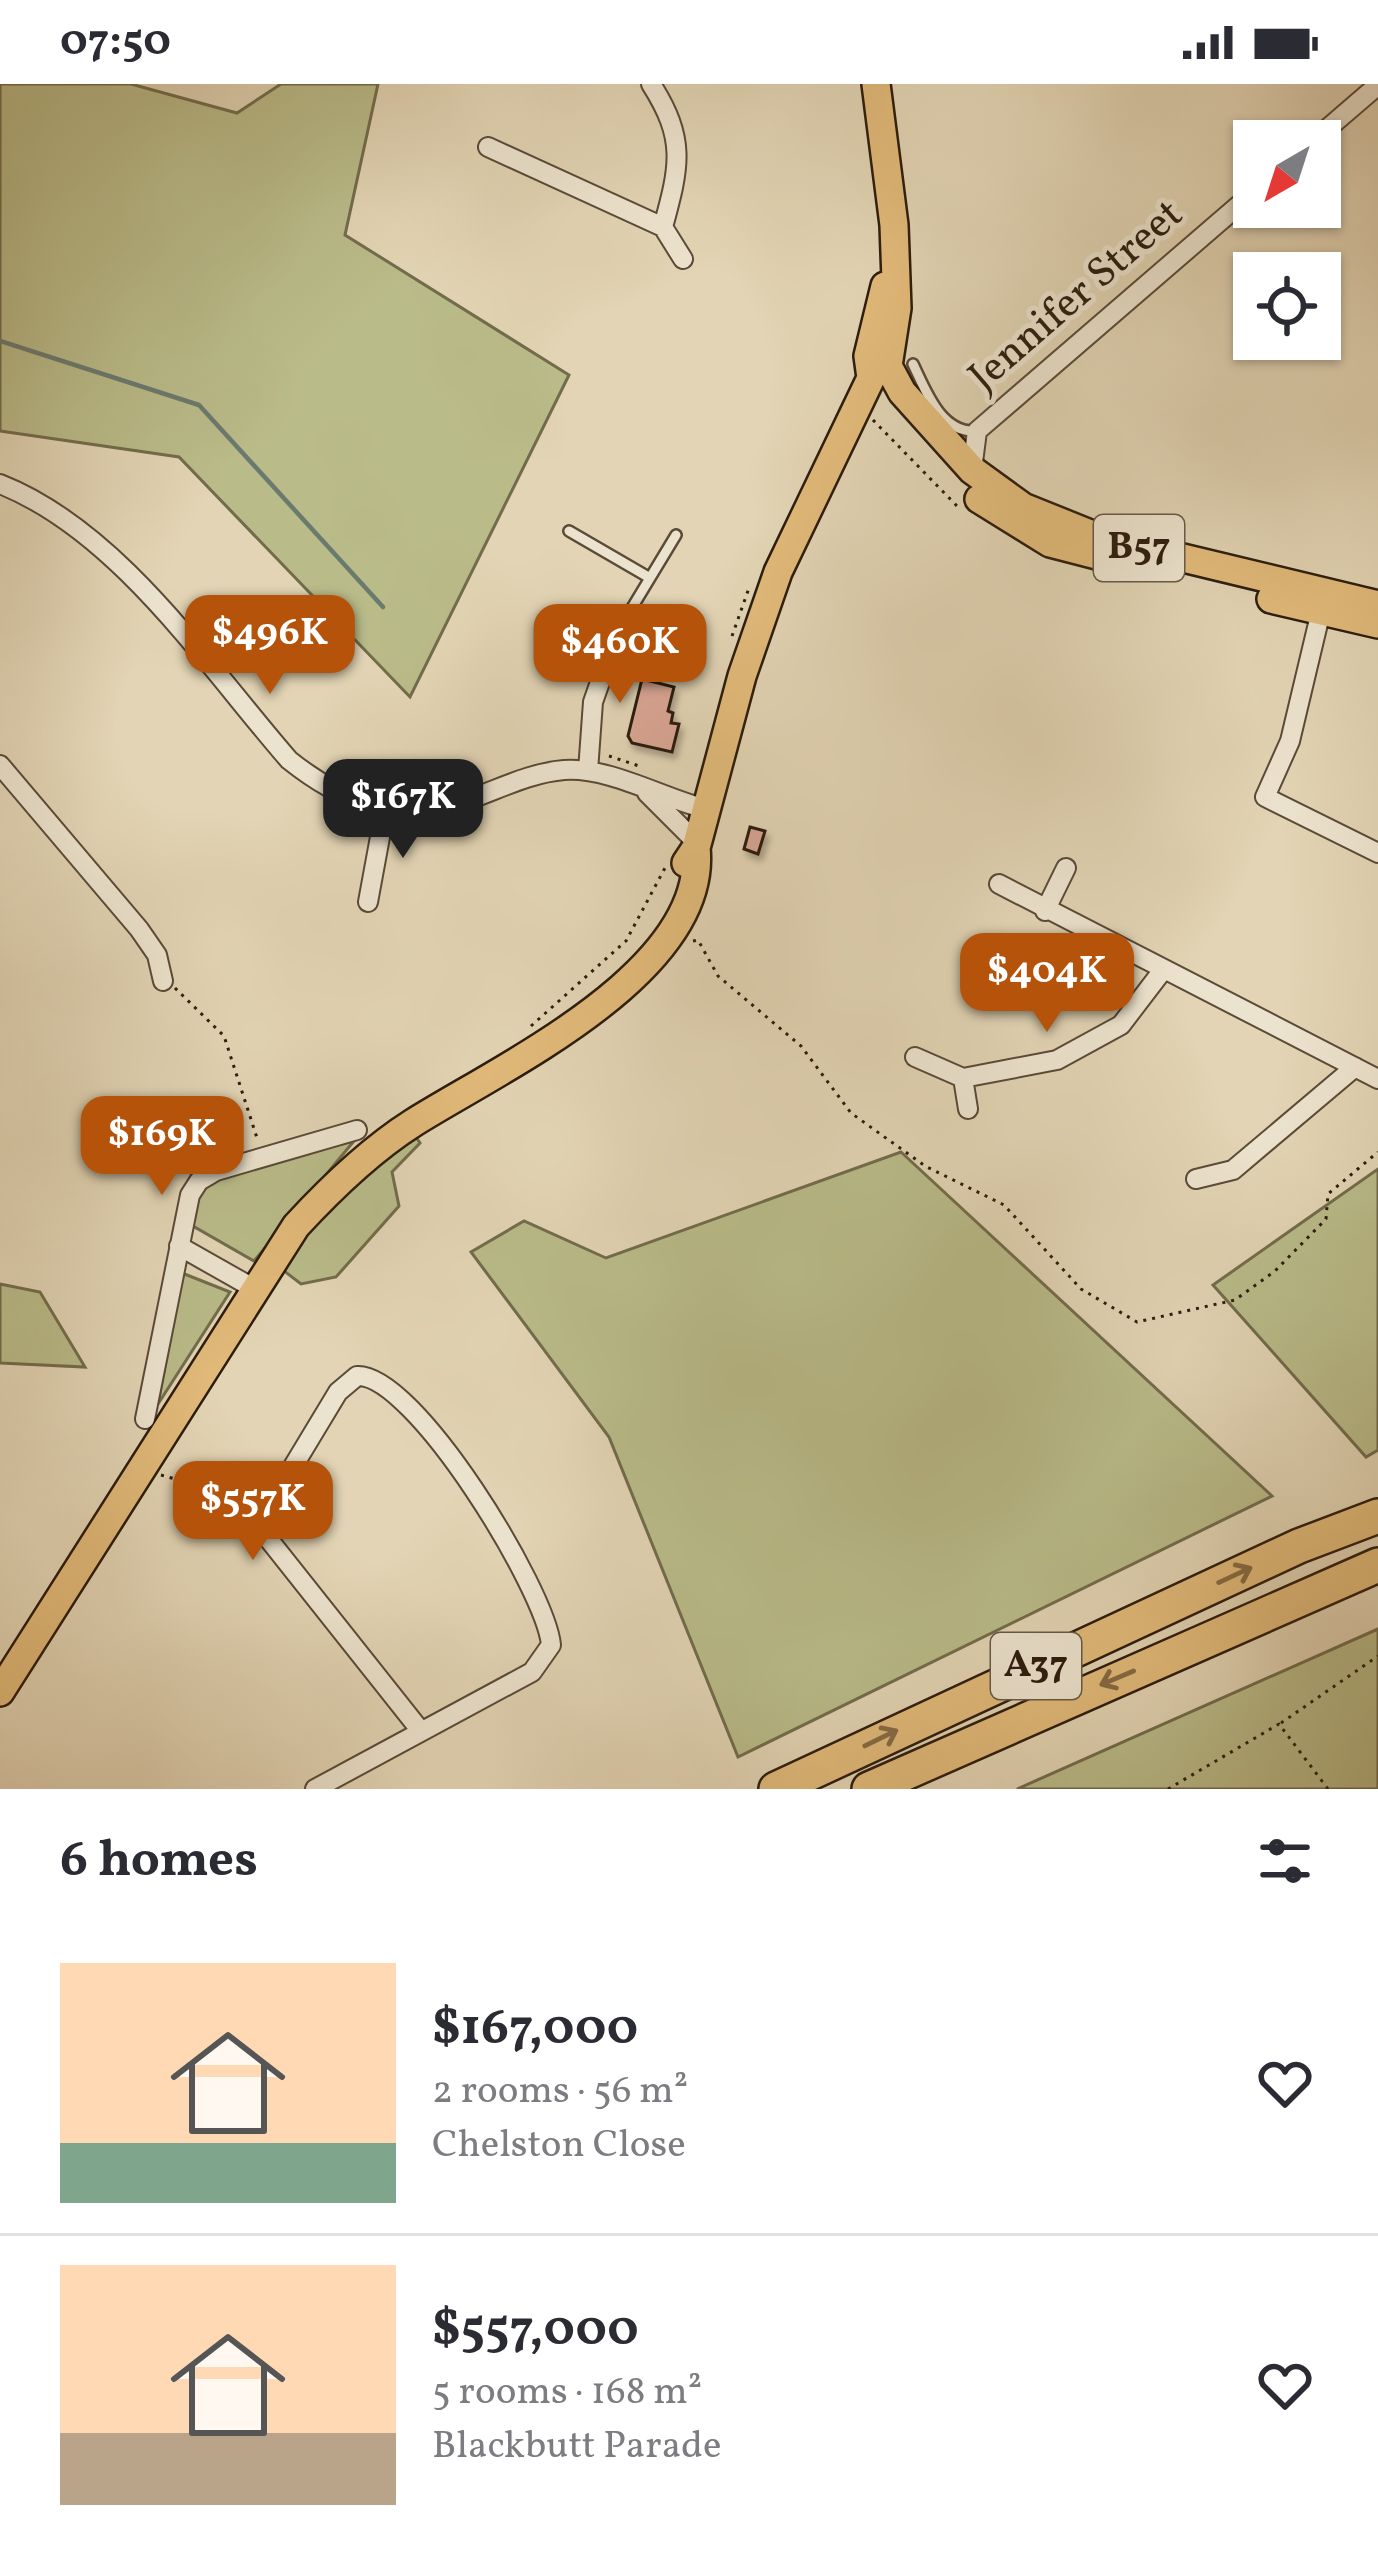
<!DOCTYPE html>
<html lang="en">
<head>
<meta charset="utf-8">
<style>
  body { margin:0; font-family:Vollkorn,serif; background:#f2f2f3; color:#2b2b33; height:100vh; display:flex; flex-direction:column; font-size:45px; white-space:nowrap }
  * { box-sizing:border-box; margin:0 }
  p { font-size:39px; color:#7c7c81 }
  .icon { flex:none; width:66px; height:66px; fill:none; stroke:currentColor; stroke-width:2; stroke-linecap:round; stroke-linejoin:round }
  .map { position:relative; height:1705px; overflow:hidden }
  .sheet { display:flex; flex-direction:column; background:#fff; flex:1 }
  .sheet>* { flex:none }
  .needle { width:78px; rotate:219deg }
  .controls { position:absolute; left:1233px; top:36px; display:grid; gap:24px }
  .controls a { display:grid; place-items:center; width:108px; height:108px; border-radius:0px; background:#fff; box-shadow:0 3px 9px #0004; font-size:60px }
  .price { position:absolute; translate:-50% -102px; padding:0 27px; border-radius:24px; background:#b45309; color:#fff; font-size:39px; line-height:78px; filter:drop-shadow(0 3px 6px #0008) }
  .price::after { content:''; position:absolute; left:50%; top:72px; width:36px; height:27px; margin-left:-18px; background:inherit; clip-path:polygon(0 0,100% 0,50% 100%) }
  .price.on { background:#222; color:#fff }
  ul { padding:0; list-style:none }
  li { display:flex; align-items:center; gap:36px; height:300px; padding:0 60px }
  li+li { border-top:3px solid #e1e1e2 }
  li span { display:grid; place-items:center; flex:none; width:336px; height:240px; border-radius:0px; color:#555 }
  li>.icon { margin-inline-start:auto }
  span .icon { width:144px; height:144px; fill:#fffc; stroke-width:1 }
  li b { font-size:51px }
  h2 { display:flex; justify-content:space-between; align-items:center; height:144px; padding:0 60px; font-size:51px }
  .status { display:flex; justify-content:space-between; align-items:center; height:84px; padding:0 60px; background:#fff; direction:ltr }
  .status svg { height:33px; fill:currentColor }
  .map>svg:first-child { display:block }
</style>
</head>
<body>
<div class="status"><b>07:50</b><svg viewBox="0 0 49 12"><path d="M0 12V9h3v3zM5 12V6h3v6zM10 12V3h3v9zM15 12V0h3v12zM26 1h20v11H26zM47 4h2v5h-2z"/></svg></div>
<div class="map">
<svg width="1378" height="1705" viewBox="0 0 1378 1705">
  <defs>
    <filter id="shadow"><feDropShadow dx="3.5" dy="6" stdDeviation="3" flood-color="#0004"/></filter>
  </defs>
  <rect width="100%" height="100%" fill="#e2d4b4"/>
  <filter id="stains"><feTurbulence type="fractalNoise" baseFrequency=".00167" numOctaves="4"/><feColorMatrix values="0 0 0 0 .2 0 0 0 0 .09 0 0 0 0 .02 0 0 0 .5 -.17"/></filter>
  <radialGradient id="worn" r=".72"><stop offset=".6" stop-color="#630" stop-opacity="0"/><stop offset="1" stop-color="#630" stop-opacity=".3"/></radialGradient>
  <path fill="#b9bb89" stroke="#726c4c" stroke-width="3" d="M0 0H131L237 29 281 0H378L345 151 569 291 410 613 179 373 0 347Z
    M416 1053 420 1059 392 1088 399 1122 336 1193 301 1200 279 1183 332 1112Z
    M354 1057 254 1177 186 1138 205 1093Z
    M901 1068 1272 1412 738 1673 609 1353 471 1168 524 1137 606 1174Z
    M1378 1085V1366L1366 1373 1213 1201Z
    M182 1189 230 1208 158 1320Z
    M0 1200 40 1208 85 1283 0 1279Z
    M1378 1545V1705H1017Z"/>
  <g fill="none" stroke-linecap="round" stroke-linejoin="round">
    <path stroke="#6b7a6f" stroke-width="4.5" d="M0 257 199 321 383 523"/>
  </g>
  <path fill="#d8a593" stroke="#2c1c0e" stroke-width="3" filter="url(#shadow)" d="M642 595 674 603 668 627 673 629 671 639 679 640 672 668 632 659 628 652Z
    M750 743 765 747 758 770 744 765Z"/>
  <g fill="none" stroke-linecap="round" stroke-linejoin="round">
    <g stroke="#5a4a38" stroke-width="14">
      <path id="lane" d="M913 280C926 307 941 350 977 347
        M569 447 650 494
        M618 547 676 451"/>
    </g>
    <g stroke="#5a4a38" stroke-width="22">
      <path id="street" d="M1313 57 1378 1
        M488 63 663 143C680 81 686 55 651 0
        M663 143 683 175
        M972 386 977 347 1254 108
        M0 400C119 447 207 582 289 676 339 716 395 740 459 719 494 708 527 689 564 686 610 683 662 714 706 725
        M1321 527 1290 657 1265 713 1378 769
        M0 681 139 845 157 871 163 897
        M588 687 593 618 618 547
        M647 709 697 759
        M999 800 1378 995
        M368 818 385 726
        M1045 827 1066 784
        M915 973 963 994 1057 976 1121 941 1163 886
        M963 994 968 1025
        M1196 1095 1233 1086 1355 983
        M179 1162 253 1204
        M145 1335 190 1111 199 1097 216 1087 357 1046
        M315 1705 532 1588 551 1561C546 1506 414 1289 357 1292L338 1308 268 1424 264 1442 270 1457 420 1646"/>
    </g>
    <g stroke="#2c1c0e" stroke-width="32">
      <path id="primary" d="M876 0 894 141 897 224 888 282 902 308 972 386 1023 423 1100 454 1378 521
        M979 415 1050 459 1112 475
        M1271 515 1378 540
        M686 779 696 764 742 592 778 488 871 294 868 272 885 202
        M0 1608 296 1142C331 1104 369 1067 413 1039 500 984 709 888 696 764"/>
    </g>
    <g stroke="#2c1c0e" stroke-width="38">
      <path id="highway" d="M776 1705 1299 1462 1378 1432
        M869 1705 1378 1481"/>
    </g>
    <path stroke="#2c1c0e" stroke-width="3" stroke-dasharray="3 6" stroke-linecap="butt" d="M873 336 958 423
      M732 552 749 504
      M609 672 639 682
      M693 857 698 856 718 892 801 962 851 1029 925 1082 1004 1121 1081 1205 1137 1238 1235 1216 1275 1187 1326 1135 1328 1110 1378 1068
      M175 904 224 952 257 1054
      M531 942 626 857 666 782
      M161 1391 255 1418
      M1281 1639 1378 1572
      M1168 1705 1279 1640 1328 1705"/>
    <use href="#lane" stroke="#ece3ce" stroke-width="9"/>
    <use href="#street" stroke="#ece3ce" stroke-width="18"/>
    <use href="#primary" stroke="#e1ba7a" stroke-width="27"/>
    <use href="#highway" stroke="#e1ba7a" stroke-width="33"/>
  </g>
  <defs><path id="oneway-shaft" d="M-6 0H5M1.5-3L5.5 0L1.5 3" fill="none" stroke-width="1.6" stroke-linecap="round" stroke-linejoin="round" transform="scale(3)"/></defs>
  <g stroke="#866b44">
    <use href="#oneway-shaft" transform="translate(1235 1491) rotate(-25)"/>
    <use href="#oneway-shaft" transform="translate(1117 1594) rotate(157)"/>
    <use href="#oneway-shaft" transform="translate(881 1654) rotate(-26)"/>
  </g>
  <g text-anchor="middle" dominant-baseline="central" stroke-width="10" stroke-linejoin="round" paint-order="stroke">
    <g fill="#ece3ce" stroke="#665848" stroke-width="3">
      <rect x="1094" y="431" width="90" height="66" rx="9"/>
      <rect x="991" y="1549" width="90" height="66" rx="9"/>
    </g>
    <g font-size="39" font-weight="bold" fill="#2c1c0e">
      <text x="1139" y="464">B57</text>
      <text x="1036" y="1582">A37</text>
    </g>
    <g font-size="42" fill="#2c1c0e" stroke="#ece3ce">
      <text transform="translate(1077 213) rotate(-41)">Jennifer Street</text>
    </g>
  </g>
  <rect width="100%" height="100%" filter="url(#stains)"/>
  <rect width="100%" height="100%" fill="url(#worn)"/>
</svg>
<div class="controls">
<a><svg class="needle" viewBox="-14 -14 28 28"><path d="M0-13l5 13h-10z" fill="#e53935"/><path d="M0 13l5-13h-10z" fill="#7c7c81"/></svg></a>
<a><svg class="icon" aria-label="locate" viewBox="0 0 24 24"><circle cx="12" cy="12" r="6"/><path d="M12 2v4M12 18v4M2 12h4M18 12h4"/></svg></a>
</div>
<b class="price" style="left:270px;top:613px">$496K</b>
<b class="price" style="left:620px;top:622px">$460K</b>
<b class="price on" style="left:403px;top:777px">$167K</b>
<b class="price" style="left:1047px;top:951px">$404K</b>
<b class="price" style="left:162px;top:1114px">$169K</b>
<b class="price" style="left:253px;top:1479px">$557K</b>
</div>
<section class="sheet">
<h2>6 homes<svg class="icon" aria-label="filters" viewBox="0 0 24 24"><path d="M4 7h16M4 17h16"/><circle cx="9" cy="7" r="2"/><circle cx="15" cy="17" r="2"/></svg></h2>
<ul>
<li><span style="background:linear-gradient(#ffd9b3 75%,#7fa58c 0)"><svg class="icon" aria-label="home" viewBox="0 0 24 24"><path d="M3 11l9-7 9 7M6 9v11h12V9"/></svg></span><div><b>$167,000</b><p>2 rooms · 56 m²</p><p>Chelston Close</p></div><svg class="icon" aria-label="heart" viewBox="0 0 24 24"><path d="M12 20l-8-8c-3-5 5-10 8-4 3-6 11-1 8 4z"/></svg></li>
<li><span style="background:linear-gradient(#ffd9b3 70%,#b9a48a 0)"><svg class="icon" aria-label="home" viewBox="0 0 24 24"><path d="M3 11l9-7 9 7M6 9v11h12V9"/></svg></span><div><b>$557,000</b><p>5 rooms · 168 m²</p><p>Blackbutt Parade</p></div><svg class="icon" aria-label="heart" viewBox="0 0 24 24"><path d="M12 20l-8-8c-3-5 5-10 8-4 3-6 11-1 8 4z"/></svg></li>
</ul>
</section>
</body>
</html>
